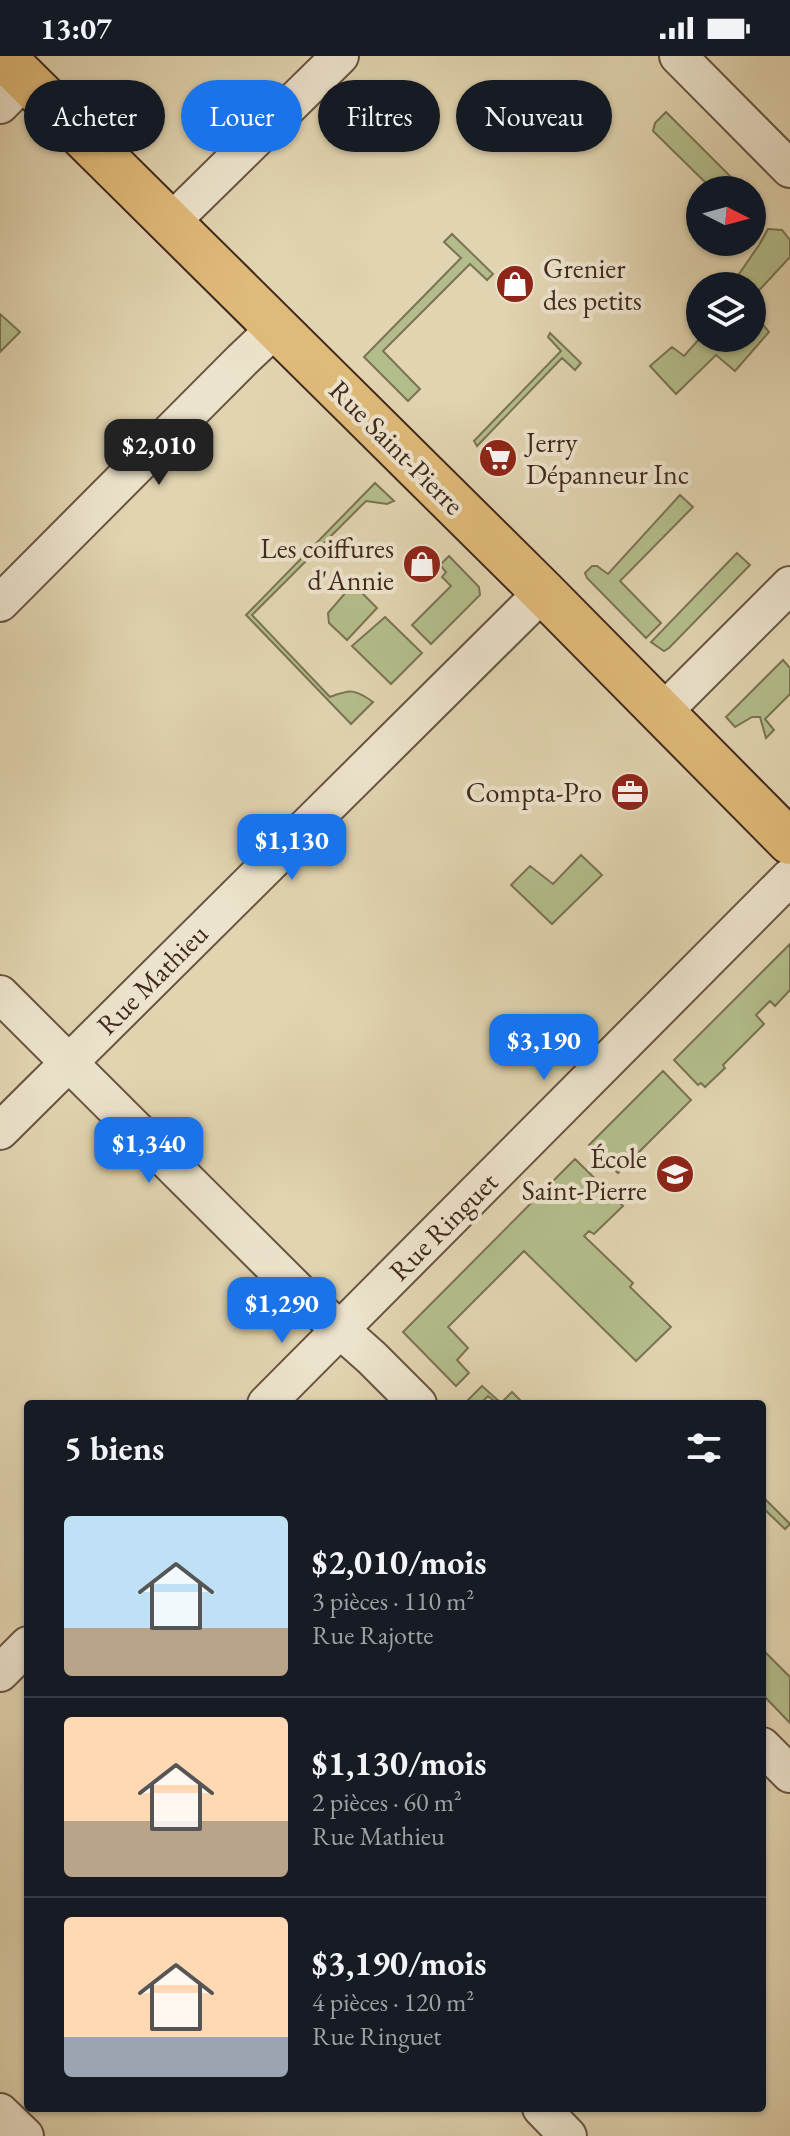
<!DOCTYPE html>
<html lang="fr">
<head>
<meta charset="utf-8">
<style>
  body { margin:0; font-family:"EB Garamond",serif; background:#242831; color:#f1f3f6; height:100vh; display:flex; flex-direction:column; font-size:30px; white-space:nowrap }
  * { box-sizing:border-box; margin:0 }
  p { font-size:26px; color:#9ea1a6 }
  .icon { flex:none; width:44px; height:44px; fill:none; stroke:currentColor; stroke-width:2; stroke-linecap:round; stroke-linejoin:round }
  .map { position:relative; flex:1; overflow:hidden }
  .details { position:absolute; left:24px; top:1344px; width:742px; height:712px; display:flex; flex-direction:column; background:#171b24; border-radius:8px; box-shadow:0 2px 6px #0004 }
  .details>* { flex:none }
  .hud { position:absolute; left:24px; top:24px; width:742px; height:72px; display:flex; gap:16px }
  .needle { width:52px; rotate:96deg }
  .buttons { position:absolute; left:686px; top:120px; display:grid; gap:16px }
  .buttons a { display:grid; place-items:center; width:80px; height:80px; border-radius:50%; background:#171b24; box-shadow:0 2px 6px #0004; font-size:40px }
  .price { position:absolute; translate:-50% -68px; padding:0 18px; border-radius:16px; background:#1a73e8; color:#fff; font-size:26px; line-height:52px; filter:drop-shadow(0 2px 4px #0008) }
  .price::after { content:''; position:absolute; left:50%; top:48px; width:24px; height:18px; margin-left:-12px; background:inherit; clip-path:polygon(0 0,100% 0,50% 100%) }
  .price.selected { background:#222; color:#fff }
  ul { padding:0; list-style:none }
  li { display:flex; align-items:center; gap:24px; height:200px; padding:0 40px }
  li+li { border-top:2px solid #363941 }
  li span { display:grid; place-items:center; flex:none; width:224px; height:160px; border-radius:8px; color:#555 }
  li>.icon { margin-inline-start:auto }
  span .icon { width:96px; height:96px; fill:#fffc; stroke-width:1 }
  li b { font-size:34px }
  h2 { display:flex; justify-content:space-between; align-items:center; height:96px; padding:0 40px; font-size:34px }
  .chip { padding:0 28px; border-radius:36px; background:#171b24; box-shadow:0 2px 6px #0004; font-size:28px; line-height:72px }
  .chip.selected { background:#1a73e8; color:#fff }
  .status { display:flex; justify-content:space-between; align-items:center; height:56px; padding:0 40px; background:#171b24; direction:ltr }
  .status svg { height:22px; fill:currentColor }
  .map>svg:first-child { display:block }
</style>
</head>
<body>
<div class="status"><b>13:07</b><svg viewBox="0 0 49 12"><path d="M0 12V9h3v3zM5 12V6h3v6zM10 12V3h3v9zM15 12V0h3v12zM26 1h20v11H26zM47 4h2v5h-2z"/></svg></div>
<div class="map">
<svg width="790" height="2080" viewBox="0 0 790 2080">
  <rect width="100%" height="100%" fill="#e1d4b0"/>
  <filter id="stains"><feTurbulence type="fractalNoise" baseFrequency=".0025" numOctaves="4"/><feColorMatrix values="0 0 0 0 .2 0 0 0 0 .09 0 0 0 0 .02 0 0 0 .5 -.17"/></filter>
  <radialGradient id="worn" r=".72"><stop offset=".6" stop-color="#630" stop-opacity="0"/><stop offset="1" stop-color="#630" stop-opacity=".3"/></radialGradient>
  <path fill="#b3bd8b" stroke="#7a7354" stroke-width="2" d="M666 56 736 126 729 134H713L653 75 655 67Z
    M768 173 782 174 790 184V201L752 242V230H717L739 218 759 189Z
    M452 178 493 218 487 224 470 208 383 295 420 333 408 345 364 301 461 202 444 186Z
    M752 255 769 276 735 315 716 299 676 338 650 310 672 291 684 300 700 282H752Z
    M0 258 20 276 0 296Z
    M550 277 581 307 575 314 562 302 477 390 474 385 561 295 548 281Z
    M375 427 394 445 387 448 366 445 252 559 330 641C351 633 355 633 373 646L351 668 246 559Z
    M680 439 693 451 620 525 661 567 646 582 587 522 585 517 592 510H597L608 518Z
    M737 497 750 509 669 592 664 595 651 586Z
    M449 500 479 531 480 539 431 588 412 569 451 530 442 521 446 516 440 509Z
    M353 528 377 552 347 584 329 567 328 557Z
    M385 561 422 597 391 628 352 590Z
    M783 604 790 612V638L765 663 774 674 766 682 760 661H752L735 671 726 661Z
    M581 799 602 819 552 868 511 829 530 810 553 828Z
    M790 888V934L775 950 770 945 756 959 764 968 723 1009 725 1012 705 1031 701 1027 698 1029 674 1004Z
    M663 1015 691 1044 618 1117 589 1089Z
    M575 1103 623 1150 594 1178 589 1175 584 1180 633 1227 630 1231 671 1271 636 1305 524 1195 448 1271 468 1292 457 1304 469 1317 456 1330 403 1276Z
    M482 1330 501 1347 512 1336 524 1348H489L493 1344 488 1340 480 1348H472L468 1344Z
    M762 1440 790 1468 785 1473 762 1451Z
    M762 1593 790 1621V1667L762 1638Z"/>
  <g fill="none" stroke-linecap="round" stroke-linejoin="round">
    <g stroke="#695442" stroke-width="40">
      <path id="minor" d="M678 0 790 113
        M0 49 25 24
        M170 167 340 0
        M0 547 242 304 276 272
        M662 657 790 529
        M0 938 307 1244 372 1302 418 1348
        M0 1075 543 536
        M266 1348 790 821
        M0 1617 28 1589
        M762 1690 790 1718
        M541 2052 568 2080
        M0 2056 25 2080"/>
    </g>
    <g stroke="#41291e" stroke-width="48">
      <path id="major" d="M2 0 543 536 790 786"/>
    </g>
    <use href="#minor" stroke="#ece3cc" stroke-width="36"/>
    <use href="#major" stroke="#e0ba78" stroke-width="44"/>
  </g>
  <defs>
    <g id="shop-disc" transform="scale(2)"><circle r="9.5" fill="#8f2418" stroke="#ece3cc"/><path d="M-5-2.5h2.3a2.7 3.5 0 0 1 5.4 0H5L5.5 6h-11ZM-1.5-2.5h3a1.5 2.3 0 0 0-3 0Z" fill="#fff"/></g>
    <g id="supermarket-disc" transform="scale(2)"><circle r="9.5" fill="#8f2418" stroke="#ece3cc"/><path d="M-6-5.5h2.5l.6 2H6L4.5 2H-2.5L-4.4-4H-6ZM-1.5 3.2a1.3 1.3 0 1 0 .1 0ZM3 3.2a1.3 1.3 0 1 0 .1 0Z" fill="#fff"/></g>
    <g id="office-disc" transform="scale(2)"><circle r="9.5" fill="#8f2418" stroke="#ece3cc"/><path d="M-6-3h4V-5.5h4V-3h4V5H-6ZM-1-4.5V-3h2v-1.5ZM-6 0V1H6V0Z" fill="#fff"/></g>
    <g id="school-disc" transform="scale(2)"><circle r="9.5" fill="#8f2418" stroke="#ece3cc"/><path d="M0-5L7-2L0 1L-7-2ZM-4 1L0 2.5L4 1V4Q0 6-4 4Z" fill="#fff"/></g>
  </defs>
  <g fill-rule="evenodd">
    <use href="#shop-disc" x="515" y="228"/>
    <use href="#supermarket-disc" x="498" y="402"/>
    <use href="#shop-disc" x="422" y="508"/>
    <use href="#office-disc" x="630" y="736"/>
    <use href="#school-disc" x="675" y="1118"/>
  </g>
  <g text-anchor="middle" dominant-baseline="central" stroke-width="8" stroke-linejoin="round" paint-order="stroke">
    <g font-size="28" fill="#41291e" stroke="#ece3cc" text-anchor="end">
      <text x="543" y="212" text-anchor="start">Grenier<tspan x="543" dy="32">des petits</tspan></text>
      <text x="526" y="386" text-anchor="start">Jerry<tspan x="526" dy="32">Dépanneur Inc</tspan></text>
      <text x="394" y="492">Les coiffures<tspan x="394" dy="32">d'Annie</tspan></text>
      <text x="602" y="736">Compta-Pro</text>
      <text x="647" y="1102">École<tspan x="647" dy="32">Saint-Pierre</tspan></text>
    </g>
    <g font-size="28" fill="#41291e" stroke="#ece3cc">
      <text transform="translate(397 391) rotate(45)">Rue Saint-Pierre</text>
      <text transform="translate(152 923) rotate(-45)">Rue Mathieu</text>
      <text transform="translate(443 1170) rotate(-45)">Rue Ringuet</text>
    </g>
  </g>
  <rect width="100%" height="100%" filter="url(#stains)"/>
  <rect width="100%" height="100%" fill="url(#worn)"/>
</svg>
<div class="buttons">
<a><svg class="needle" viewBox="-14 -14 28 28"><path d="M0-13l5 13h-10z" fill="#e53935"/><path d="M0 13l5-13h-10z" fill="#9ea1a6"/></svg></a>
<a><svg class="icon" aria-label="layers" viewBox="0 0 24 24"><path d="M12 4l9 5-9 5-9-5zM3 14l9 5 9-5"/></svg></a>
</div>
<b class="price selected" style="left:159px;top:431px">$2,010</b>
<b class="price" style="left:292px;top:826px">$1,130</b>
<b class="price" style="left:544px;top:1026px">$3,190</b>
<b class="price" style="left:149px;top:1129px">$1,340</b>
<b class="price" style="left:282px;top:1289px">$1,290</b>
<div class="hud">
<a class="chip">Acheter</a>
<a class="chip selected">Louer</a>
<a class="chip">Filtres</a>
<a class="chip">Nouveau</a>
</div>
<section class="details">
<h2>5 biens<svg class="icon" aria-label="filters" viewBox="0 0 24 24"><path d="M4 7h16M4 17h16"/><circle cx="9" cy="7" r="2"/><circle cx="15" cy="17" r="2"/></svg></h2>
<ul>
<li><span style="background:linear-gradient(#bfe0f5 70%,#b9a48a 0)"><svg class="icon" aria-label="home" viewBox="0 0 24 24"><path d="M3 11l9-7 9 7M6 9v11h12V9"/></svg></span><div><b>$2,010/mois</b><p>3 pièces · 110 m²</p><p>Rue Rajotte</p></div></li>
<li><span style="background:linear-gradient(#ffd9b3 65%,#b9a48a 0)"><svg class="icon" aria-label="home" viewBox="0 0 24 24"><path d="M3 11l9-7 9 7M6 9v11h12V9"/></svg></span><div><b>$1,130/mois</b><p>2 pièces · 60 m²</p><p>Rue Mathieu</p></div></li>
<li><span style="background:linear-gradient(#ffd9b3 75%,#9aa5b1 0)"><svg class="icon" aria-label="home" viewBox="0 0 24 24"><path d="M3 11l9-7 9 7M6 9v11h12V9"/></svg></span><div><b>$3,190/mois</b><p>4 pièces · 120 m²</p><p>Rue Ringuet</p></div></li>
</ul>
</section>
</div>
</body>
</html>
